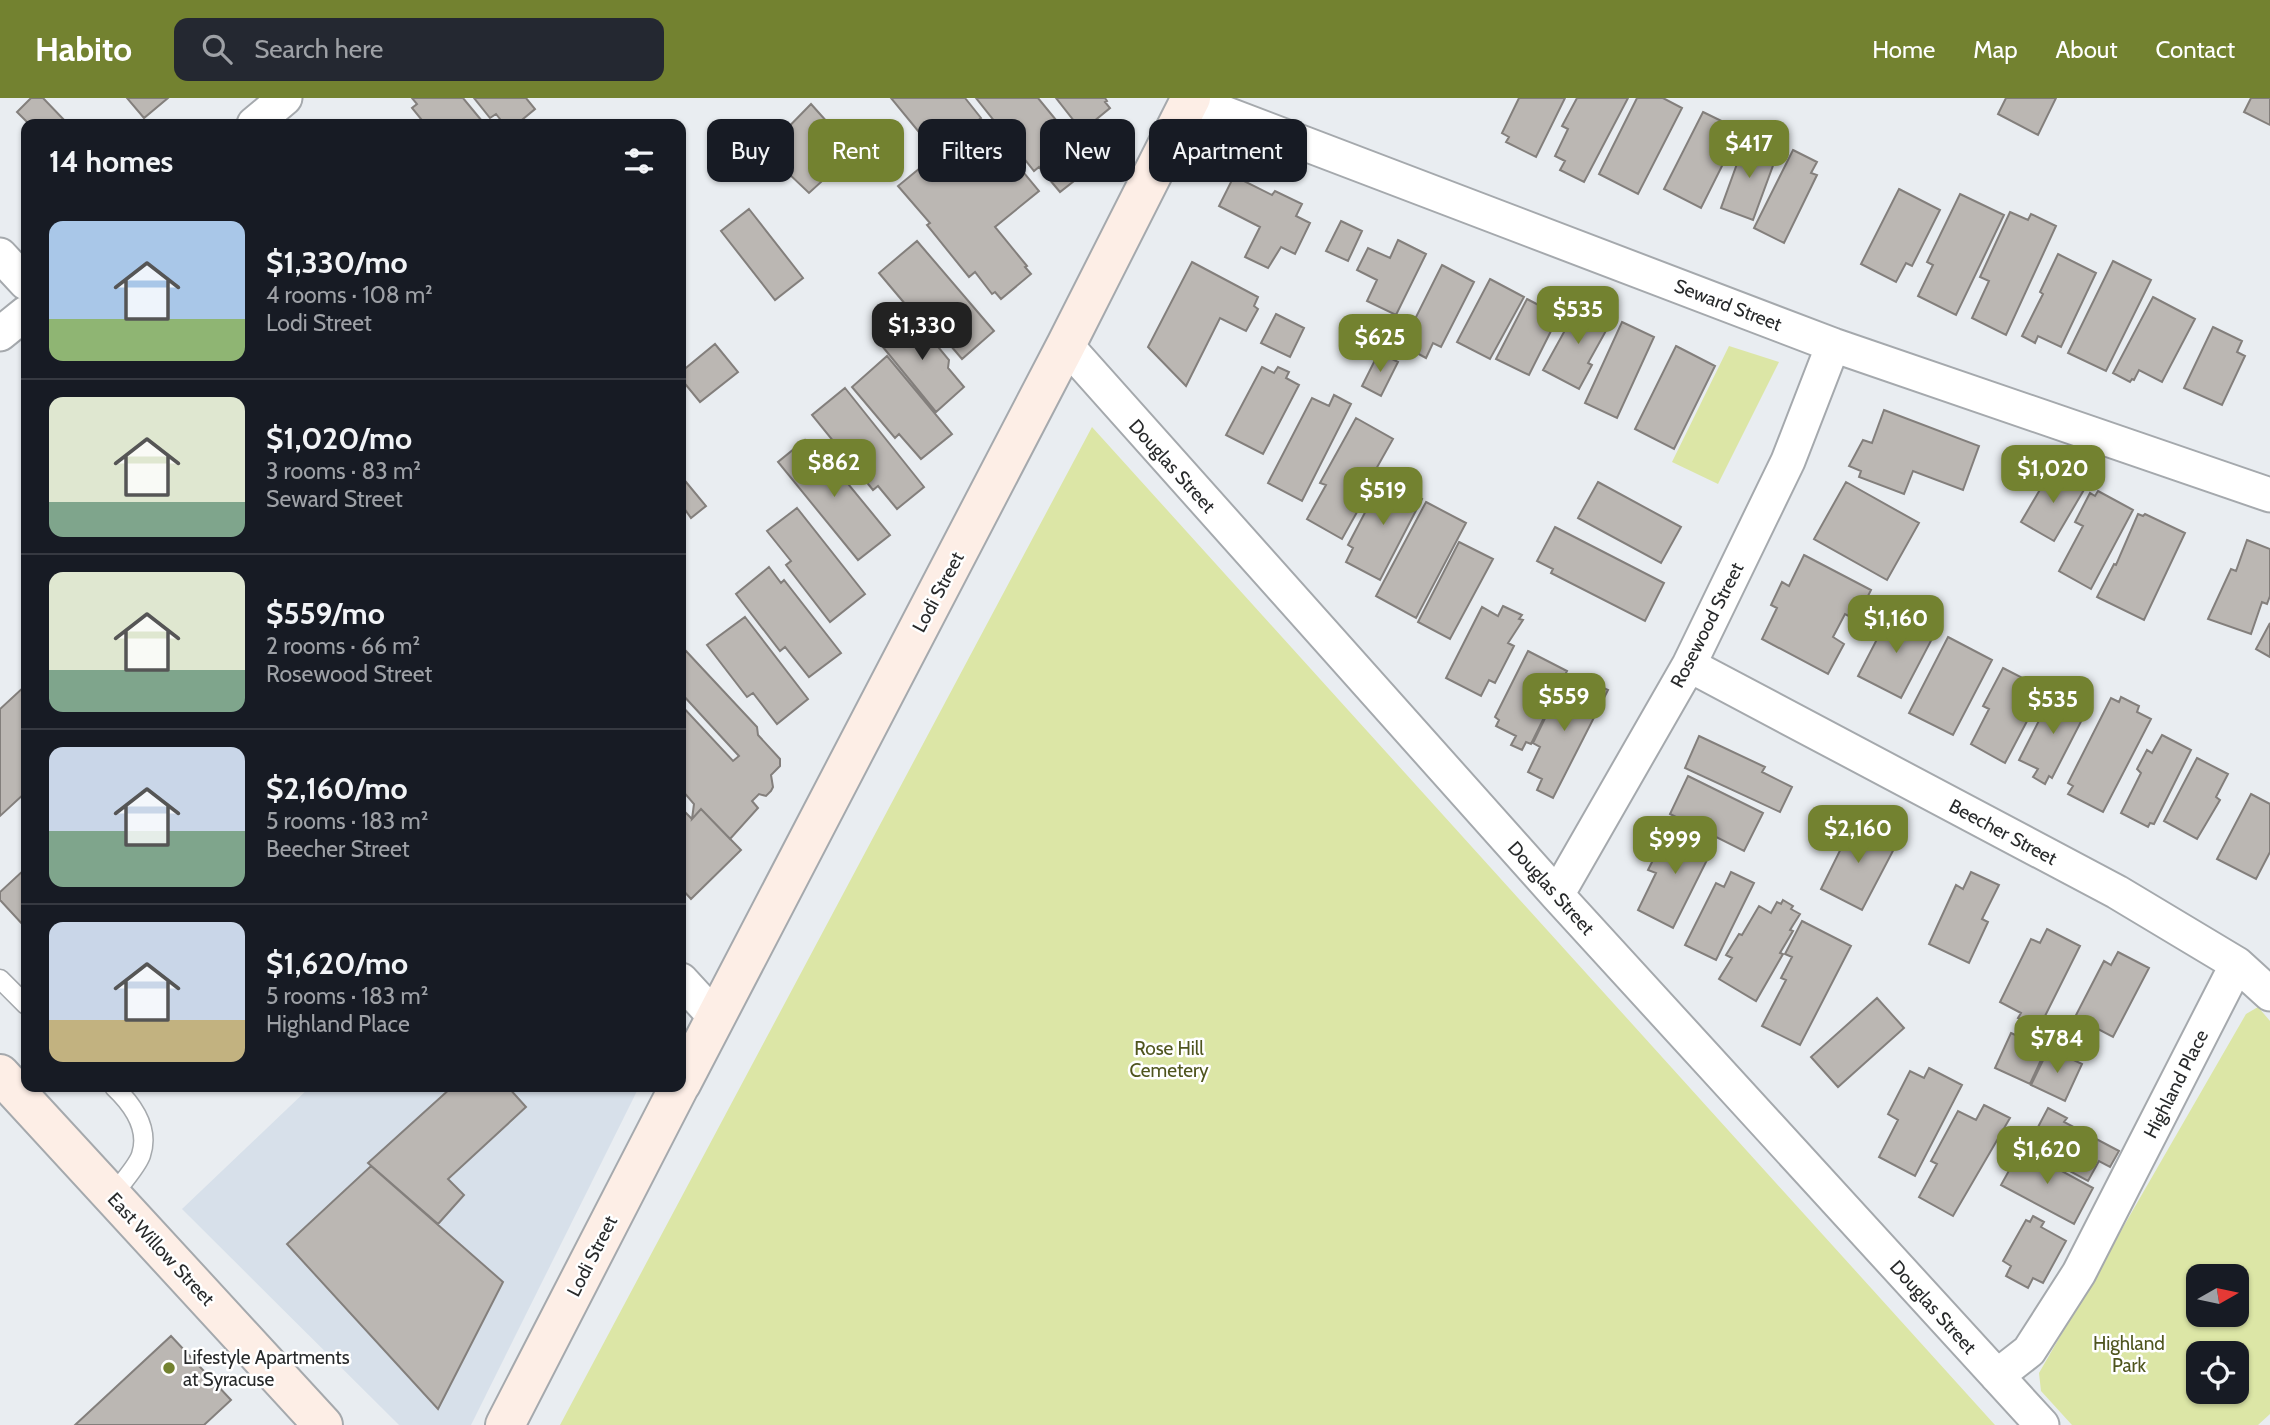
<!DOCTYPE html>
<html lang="en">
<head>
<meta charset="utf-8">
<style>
  body { margin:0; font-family:Cabin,sans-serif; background:#242831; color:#f1f3f6; height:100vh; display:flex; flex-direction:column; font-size:26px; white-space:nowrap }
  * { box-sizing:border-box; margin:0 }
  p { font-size:23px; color:#9ea1a6 }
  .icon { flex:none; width:38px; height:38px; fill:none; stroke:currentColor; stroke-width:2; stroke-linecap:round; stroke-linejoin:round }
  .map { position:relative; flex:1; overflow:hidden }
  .drawer { position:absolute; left:21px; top:21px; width:665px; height:973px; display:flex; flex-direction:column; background:#171b24; border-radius:14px; box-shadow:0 2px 5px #0004 }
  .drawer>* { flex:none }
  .hud { position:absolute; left:707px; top:21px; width:665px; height:63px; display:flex; gap:14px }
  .needle { width:46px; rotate:81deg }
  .tools { position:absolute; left:2186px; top:1166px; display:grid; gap:14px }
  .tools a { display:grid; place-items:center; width:63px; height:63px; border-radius:14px; background:#171b24; box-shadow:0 2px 5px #0004; font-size:35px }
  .price { position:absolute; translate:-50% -60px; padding:0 16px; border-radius:14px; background:#738230; color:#fff; font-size:23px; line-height:46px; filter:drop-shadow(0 2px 4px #0008) }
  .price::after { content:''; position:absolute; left:50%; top:42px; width:21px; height:16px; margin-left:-10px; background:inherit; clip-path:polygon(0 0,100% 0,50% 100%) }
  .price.on { background:#222; color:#fff }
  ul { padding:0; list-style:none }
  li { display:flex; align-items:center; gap:21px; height:175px; padding:0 28px }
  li+li { border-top:2px solid #363941 }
  li span { display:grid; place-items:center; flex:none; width:196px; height:140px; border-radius:14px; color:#555 }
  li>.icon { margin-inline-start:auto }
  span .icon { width:84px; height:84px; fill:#fffc; stroke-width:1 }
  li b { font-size:30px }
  h2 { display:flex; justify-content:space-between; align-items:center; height:84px; padding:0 28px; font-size:30px }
  .pill { padding:0 24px; border-radius:14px; background:#171b24; box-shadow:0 2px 5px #0004; font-size:24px; line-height:63px }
  .pill.on { background:#738230; color:#fff }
  header { display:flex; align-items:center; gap:42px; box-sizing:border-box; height:98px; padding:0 35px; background:#738230; color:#fff }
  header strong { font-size:33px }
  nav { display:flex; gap:38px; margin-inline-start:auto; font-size:24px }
  .search { width:490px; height:63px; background:#242831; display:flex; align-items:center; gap:18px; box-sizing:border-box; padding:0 24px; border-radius:14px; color:#9ea1a6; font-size:26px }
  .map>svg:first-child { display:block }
</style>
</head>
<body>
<header>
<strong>Habito</strong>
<div class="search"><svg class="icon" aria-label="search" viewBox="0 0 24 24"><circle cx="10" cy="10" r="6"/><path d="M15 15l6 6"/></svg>Search here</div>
<nav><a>Home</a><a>Map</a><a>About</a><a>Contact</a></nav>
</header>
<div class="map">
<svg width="2270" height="1327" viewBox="0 0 2270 1327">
  <rect width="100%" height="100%" fill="#e9edf1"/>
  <path fill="#d7e0ea" d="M310 989H639L471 1327H399L182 1111Z"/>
  <path fill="#dce6a6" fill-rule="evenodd" d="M1729 248 1779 264 1718 386 1672 364Z
    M1092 329 1995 1327H560Z
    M2258 909 2270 923V1316L2258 1327H2072L2041 1293 2039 1275 2246 916ZM2198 1178H2236V1216H2198ZM2198 1255H2236V1293H2198Z"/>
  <path fill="#bbb7b3" stroke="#837f7c" stroke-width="2" d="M31 0H43L68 26H29L17 14Z
    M127 0H168L144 20Z
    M412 0H463L482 23 479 26H425L412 10 417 6Z
    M474 0H526L535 11 517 26H504L496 16 490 20Z
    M891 0H965L981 20 937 56Z
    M976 0H1038L1088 61 1070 77 1074 83 1060 94 1039 69 1034 73Z
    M1056 0H1105L1107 3 1105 4 1110 10 1082 33Z
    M1519 0H1565L1536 59 1506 44 1509 39 1502 35Z
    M1577 0H1628L1584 84 1560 72 1565 63 1555 58 1568 31 1562 28Z
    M1637 0H1663L1682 10 1638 96 1599 76Z
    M2006 0H2056L2038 37 1998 16Z
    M2251 0H2270V27L2244 14Z
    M811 6 854 54 809 95 765 53Z
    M1703 14 1740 32 1701 110 1664 91Z
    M975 25 986 39 991 35 1039 93 995 129 1027 168 1025 169 1031 176 1001 201 995 194 992 196 975 174 969 179 927 127 930 125 898 88Z
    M1746 41 1778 54 1753 122 1721 110Z
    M1793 52 1817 64 1811 75 1817 77 1784 145 1754 130Z
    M1234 78 1272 97 1275 93 1302 106 1296 118 1310 125 1295 156 1281 149 1268 170 1245 159 1260 129 1219 108Z
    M1899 91 1940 112 1912 168 1906 165 1896 184 1861 166Z
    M1960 96 2004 117 1956 217 1918 198 1933 167 1927 164Z
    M749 111 803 180 775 202 721 133Z
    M2010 114 2028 122 2031 116 2056 128 2006 237 1972 220 1989 183 1980 179Z
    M1341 123 1362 133 1348 163 1326 153Z
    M1398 142 1426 156 1396 217 1367 203 1377 182 1357 172 1368 150 1390 160Z
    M917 143 994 233 962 261 928 221 922 226 879 175Z
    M2058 156 2096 175 2061 249 2038 238 2035 245 2022 238 2043 196 2040 194Z
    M2113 163 2151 182 2106 273 2068 255Z
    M1192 164 1258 199 1254 208 1258 211 1246 233 1220 220 1186 288 1148 249Z
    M1442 167 1474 184 1441 249 1433 245 1426 260 1402 247Z
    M1490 181 1524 199 1490 261 1457 244Z
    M2153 199 2195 221 2162 284 2139 272 2134 282 2132 281 2130 284 2113 275Z
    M1527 201 1554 215 1547 227 1553 229 1529 277 1496 261Z
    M1580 205 1612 222 1588 265 1592 267 1579 291 1543 272Z
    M910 215 949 262 948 270 964 289 936 314 878 243Z
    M1276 216 1304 230 1290 259 1261 245Z
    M1622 224 1654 239 1617 320 1585 305Z
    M2213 229 2242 243 2237 254 2245 258 2222 307 2184 290Z
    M715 246 738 274 700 304 681 281V274Z
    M1676 248 1715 268 1674 351 1635 331Z
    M1379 254 1398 264 1381 298 1362 288Z
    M887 258 952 336 921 361 899 336 895 340 852 289Z
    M1262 269 1274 275 1278 269 1289 274 1286 280 1299 287 1263 356 1226 337Z
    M845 290 924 389 897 411 878 388 873 392 812 317Z
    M1334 297 1351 306 1302 403 1268 385 1312 300 1329 308Z
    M1884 312 1979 348 1963 392 1913 373 1904 396 1859 379 1861 373 1849 368 1863 342 1872 345Z
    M1356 320 1393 341 1367 387 1371 389 1342 441 1307 421 1326 387 1320 385Z
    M805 342 813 352 817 348 890 437 858 462 778 364Z
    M2052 371 2085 390 2054 443 2021 424Z
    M1395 376 1414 386 1409 395 1422 401 1380 482 1346 464 1353 450 1348 447 1382 382 1391 386Z
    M686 384 706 408 691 420 681 406V388Z
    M1598 384 1681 429 1661 465 1578 420Z
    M1846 384 1919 425 1887 482 1814 441Z
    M2098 393 2133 412 2091 491 2059 473 2083 428 2075 424 2090 395 2095 398Z
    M1426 404 1466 425 1416 520 1376 498Z
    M797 410 865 496 830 524 786 467 791 463 767 433Z
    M2138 416 2143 418 2145 416 2185 435 2144 522 2097 499 2114 466 2116 467Z
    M1555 429 1664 485 1645 523 1551 475 1553 471 1537 463Z
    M2247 442 2270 451V498L2267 506 2262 504 2251 536 2208 521 2231 471 2236 473Z
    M1459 444 1493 461 1450 541 1418 524Z
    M1804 457 1871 492 1856 522 1845 516 1833 539 1844 546 1828 576 1762 541 1777 510 1771 507 1782 484 1789 488Z
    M769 469 781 485 784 482 841 555 809 579 785 549 780 553 736 496Z
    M1503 508 1522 517 1519 521 1523 522 1508 545 1514 548 1495 585 1489 582 1481 598 1446 580 1482 509 1498 518Z
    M1891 514 1934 537 1901 600 1858 578Z
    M745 519 808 601 777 626 753 595 747 599 707 547Z
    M2270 525V559L2256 551Z
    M1948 539 1992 562 1953 637 1909 615Z
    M686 553 757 629 758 637 780 661V668L771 677 773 689 771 693 766 698 759 696 752 703 758 710 730 741 701 711 692 721 694 706 681 691V607L733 663 739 658 681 595V559Z
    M1528 553 1567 573 1531 646 1526 644 1522 652 1511 647 1516 638 1496 628 1499 622 1495 619Z
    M2003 570 2044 591 2005 665 1971 646 1989 611 1983 608Z
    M1564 581 1586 592 1591 584 1608 592 1553 700 1537 692 1542 681 1528 674 1540 649 1533 645Z
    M26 587V694L0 718V611Z
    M2054 593 2088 610 2052 680 2049 678 2045 686 2033 679 2038 671 2019 662Z
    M2121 599 2139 608 2137 614 2151 621 2103 714 2068 696 2073 688 2068 685 2111 600 2119 604Z
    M2162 637 2191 652 2154 726 2150 725 2148 729 2121 715 2141 675 2137 671 2147 652 2152 655Z
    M1699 638 1765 669 1762 674 1792 689 1780 714 1685 670Z
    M2197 660 2228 676 2216 699 2220 702 2197 741 2164 723Z
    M1688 678 1763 715 1744 753 1670 716Z
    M2251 696 2270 706V754L2256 781 2217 761Z
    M681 710 692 721 701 711 741 752 691 801 681 790Z
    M1855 722 1886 737 1884 743 1895 749 1862 812 1821 791Z
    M1674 727 1714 748 1673 830 1638 812 1656 775 1648 772 1654 760 1657 761Z
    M26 770V826L24 828 0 802V794Z
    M1731 774 1754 785 1716 862 1685 847 1716 785 1724 789Z
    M1971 774 1999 787 1982 821 1988 824 1969 865 1929 846 1956 787 1963 791Z
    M1783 802 1793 808 1791 811 1800 816 1790 832 1793 833 1780 855 1783 856 1756 903 1719 881 1732 860 1726 857 1739 836 1742 837 1759 808 1771 815 1777 804 1781 806Z
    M1802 823 1851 848 1800 947 1762 928 1786 882 1781 880 1792 859 1785 856Z
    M2047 831 2080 848 2039 930 2018 920 2021 915 2000 904 2031 841 2040 845Z
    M2118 854 2149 870 2113 939 2075 919 2104 863 2111 867Z
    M1877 900 1904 930 1838 989 1811 959Z
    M2011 935 2046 951 2030 986 1995 970Z
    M2049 950 2082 966 2065 1003 2031 987Z
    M1929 970 1962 987 1915 1078 1879 1059 1898 1022 1888 1016 1910 973 1924 980Z
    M452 989H508L526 1009 448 1081 464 1097 438 1126 368 1065Z
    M1984 1007 2010 1020 1953 1118 1919 1099 1937 1066 1931 1063 1958 1013 1976 1022Z
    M2048 1010 2067 1020 2064 1024 2119 1053 2110 1069 2099 1063 2088 1083 2027 1050Z
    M2021 1051 2093 1090 2074 1126 2001 1087Z
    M371 1068 503 1184 438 1311 287 1146Z
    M2033 1118 2044 1124 2041 1129 2066 1143 2043 1185 2033 1180 2028 1190 2006 1178 2011 1168 2003 1163 2026 1122 2030 1124Z
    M171 1238 231 1302 204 1327H75Z"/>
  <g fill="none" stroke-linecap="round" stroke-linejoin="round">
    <g stroke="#a5a9ad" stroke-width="21">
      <path id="lane" d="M0 881 26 907
        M112 1098C120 1087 137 1069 141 1057 150 1030 132 1006 114 989"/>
    </g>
    <g stroke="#a5a9ad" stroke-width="37">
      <path id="street" d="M1190 2 1833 247 2270 397
        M254 26 285 0
        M0 157 26 185
        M0 236 26 215
        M1066 247 1557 797 2042 1327
        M1689 567 2117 794 2237 866 2270 896
        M1557 797 1689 567 1788 363 1833 247
        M681 882 715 919
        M1997 1278 2029 1253 2079 1175 2237 866"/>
    </g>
    <g stroke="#a5a9ad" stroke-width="42">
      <path id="secondary" d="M0 976 323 1327
        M681 986 1066 247 1191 0
        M505 1327 679 989"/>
    </g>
    <use href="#lane" stroke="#fff" stroke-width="18"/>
    <use href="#street" stroke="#fff" stroke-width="33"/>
    <use href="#secondary" stroke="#fdeee6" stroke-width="38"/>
  </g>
  <circle fill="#738230" stroke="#fff" stroke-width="2.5" cx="169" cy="1270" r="7"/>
  <g text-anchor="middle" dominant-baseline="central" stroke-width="5" stroke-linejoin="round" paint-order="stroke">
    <g font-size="19" fill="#282a2b" stroke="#fff">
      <text transform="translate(1728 207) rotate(21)">Seward Street</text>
      <text transform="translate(1172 368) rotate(48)">Douglas Street</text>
      <text transform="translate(938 494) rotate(-62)">Lodi Street</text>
      <text transform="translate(1707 527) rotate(-63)">Rosewood Street</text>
      <text transform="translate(2003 734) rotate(28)">Beecher Street</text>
      <text transform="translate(1551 790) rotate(48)">Douglas Street</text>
      <text transform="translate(2176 986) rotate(-63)">Highland Place</text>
      <text transform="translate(161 1151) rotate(47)">East Willow Street</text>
      <text transform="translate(592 1158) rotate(-63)">Lodi Street</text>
      <text transform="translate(1933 1209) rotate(48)">Douglas Street</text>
    </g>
    <g font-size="19" fill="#4f551e" stroke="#fff">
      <text x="1169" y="950">Rose Hill<tspan x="1169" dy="22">Cemetery</tspan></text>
      <text x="2129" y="1245">Highland<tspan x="2129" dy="22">Park</tspan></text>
    </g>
    <g font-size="19" fill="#282a2b" stroke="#fff" text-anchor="start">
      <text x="183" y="1259">Lifestyle Apartments<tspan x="183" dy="22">at Syracuse</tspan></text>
    </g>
  </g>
</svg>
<div class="tools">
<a><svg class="needle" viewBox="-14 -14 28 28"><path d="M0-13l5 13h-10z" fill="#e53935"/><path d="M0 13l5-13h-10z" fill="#9ea1a6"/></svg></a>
<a><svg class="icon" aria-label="locate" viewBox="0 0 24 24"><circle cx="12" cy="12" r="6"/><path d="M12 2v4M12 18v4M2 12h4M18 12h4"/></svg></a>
</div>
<b class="price" style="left:1749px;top:82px">$417</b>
<b class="price" style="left:1578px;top:248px">$535</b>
<b class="price on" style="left:922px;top:264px">$1,330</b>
<b class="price" style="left:1380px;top:276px">$625</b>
<b class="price" style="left:834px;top:401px">$862</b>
<b class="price" style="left:2053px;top:407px">$1,020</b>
<b class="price" style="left:1383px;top:429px">$519</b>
<b class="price" style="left:1896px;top:557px">$1,160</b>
<b class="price" style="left:1564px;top:635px">$559</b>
<b class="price" style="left:2053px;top:638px">$535</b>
<b class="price" style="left:1858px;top:767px">$2,160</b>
<b class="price" style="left:1675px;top:778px">$999</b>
<b class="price" style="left:2057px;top:977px">$784</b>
<b class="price" style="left:2047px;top:1088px">$1,620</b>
<div class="hud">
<a class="pill">Buy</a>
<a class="pill on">Rent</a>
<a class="pill">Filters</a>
<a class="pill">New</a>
<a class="pill">Apartment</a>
</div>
<section class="drawer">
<h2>14 homes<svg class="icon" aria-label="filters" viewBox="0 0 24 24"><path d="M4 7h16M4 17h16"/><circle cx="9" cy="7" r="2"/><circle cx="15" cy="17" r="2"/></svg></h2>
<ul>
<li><span style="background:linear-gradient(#a9c7e8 70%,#8fb573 0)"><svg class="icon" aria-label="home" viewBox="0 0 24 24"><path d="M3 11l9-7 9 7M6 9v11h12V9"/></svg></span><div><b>$1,330/mo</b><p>4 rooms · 108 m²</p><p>Lodi Street</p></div></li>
<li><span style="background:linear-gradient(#dfe7d0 75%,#7fa58c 0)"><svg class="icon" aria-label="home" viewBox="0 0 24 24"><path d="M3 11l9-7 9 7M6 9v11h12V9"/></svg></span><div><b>$1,020/mo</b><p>3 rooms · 83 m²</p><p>Seward Street</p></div></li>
<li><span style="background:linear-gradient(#dfe7d0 70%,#7fa58c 0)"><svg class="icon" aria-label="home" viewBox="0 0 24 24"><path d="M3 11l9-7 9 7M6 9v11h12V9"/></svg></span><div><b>$559/mo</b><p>2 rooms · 66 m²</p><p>Rosewood Street</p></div></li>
<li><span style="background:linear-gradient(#c9d6e8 60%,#7fa58c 0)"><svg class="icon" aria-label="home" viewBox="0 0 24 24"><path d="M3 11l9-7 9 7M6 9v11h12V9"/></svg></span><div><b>$2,160/mo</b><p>5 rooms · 183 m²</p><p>Beecher Street</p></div></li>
<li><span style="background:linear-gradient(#c9d6e8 70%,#c2b280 0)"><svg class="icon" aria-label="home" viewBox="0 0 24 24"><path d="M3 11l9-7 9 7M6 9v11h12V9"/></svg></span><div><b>$1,620/mo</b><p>5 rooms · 183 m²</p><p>Highland Place</p></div></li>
</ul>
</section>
</div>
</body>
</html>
